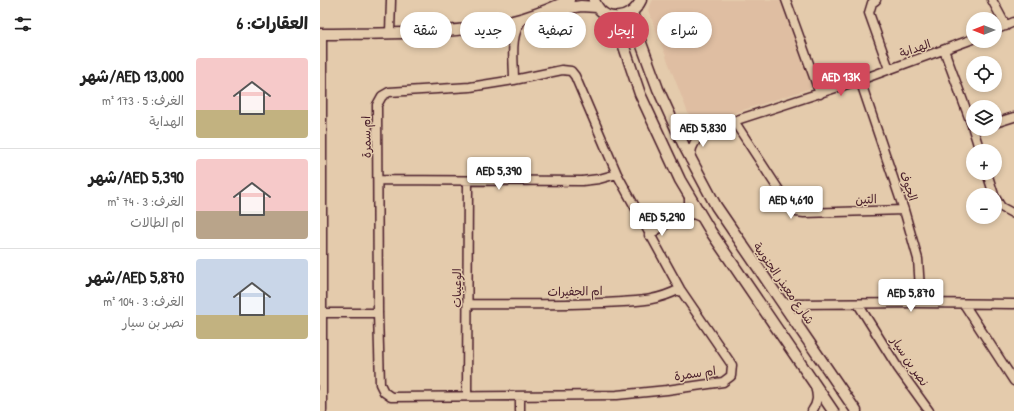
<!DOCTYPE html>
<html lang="ar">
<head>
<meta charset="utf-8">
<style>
  body { margin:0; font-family:"Patrick Hand","Playpen Sans Arabic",sans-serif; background:#f2f2f2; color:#222; direction:rtl; height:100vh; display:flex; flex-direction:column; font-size:15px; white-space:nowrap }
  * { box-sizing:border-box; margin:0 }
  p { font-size:13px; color:#767676 }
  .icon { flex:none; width:22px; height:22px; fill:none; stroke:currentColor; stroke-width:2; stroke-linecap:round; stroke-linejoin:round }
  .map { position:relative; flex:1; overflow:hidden; direction:ltr }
  .details { display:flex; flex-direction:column; background:#fff; width:320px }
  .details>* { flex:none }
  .hud { position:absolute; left:12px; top:12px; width:380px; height:36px; direction:rtl; display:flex; gap:8px }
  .needle { width:26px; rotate:270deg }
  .fabs { position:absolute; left:646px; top:12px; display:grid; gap:8px }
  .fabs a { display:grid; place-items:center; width:36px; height:36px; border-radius:50%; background:#fff; box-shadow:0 2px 6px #0003; font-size:20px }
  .price { position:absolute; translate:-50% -34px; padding:0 9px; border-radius:4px; background:#fff; color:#222; font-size:13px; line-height:26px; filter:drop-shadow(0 1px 2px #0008) }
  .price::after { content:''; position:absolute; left:50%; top:24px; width:12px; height:9px; margin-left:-6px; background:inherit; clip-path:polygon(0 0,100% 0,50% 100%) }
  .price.on { background:#d1495b; color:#fff }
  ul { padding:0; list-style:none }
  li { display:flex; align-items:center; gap:12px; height:100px; padding:0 12px }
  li+li { border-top:1px solid #e0e0e0 }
  li span { display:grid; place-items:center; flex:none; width:112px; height:80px; border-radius:4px; color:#555 }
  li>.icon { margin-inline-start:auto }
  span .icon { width:48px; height:48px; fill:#fffc; stroke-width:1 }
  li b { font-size:17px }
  h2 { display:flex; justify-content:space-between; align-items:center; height:48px; padding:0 12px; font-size:17px }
  .pill { padding:0 14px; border-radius:18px; background:#fff; box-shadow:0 2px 6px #0003; font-size:14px; line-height:36px }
  .pill.on { background:#d1495b; color:#fff }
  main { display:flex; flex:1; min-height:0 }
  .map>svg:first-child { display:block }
</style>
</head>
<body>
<main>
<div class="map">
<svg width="694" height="411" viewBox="0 0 694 411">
  <rect width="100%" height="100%" fill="#e4cbac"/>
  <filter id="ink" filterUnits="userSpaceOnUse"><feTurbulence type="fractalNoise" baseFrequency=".025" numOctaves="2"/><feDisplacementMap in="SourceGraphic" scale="8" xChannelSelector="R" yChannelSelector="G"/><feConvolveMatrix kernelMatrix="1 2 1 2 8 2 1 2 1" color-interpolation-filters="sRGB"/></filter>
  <g filter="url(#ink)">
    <path fill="#dfbea2" d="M333 0H469L497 86 383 123 368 113 328 10Z"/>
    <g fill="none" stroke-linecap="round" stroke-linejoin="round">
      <g stroke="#4a1f2b" stroke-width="11">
        <path id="minor" d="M466 0 500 94
          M556 0 552 3 549 13 569 69
          M672 0 686 26
          M171 25C183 27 188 34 192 44
          M675 30 694 22
          M70 32 71 0
          M2 34V411
          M624 50 653 128
          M242 70 251 71 255 76 297 174 360 289 412 365 411 376 403 382 347 390 297 395 71 397 64 392 60 384 58 313 57 105 62 96 69 92 150 87 194 80Z
          M194 80C194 58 189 36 203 18
          M540 80 584 210 598 259 600 289 597 303
          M414 121 470 207 476 212 484 213 584 210
          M675 123 694 117
          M354 125C362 133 370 133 380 132L540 80 653 39
          M653 129 660 151
          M370 159 372 148 380 132
          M667 173 674 195
          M58 180 262 181 279 179 297 174
          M675 197 681 207 694 214
          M359 217 373 214 383 218
          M329 235 362 214 369 206V194
          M462 302 475 304 597 303 694 304
          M148 304C193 304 238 305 282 303 312 301 333 303 360 289
          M538 304 578 368 609 411
          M644 304 694 381
          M2 313H58
          M478 325C477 316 479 310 486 304
          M147 396 148 181
          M200 396V411
          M492 411C498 403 498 396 495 387"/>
      </g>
      <g stroke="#4a1f2b" stroke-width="13">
        <path id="tertiary" d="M274 0C283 24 311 22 321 0
          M236 10 261 6 277 7
          M312 12 321 43 338 89 364 146 396 206 536 411
          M294 17 320 94 360 180 391 232 513 411
          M0 34C65 33 141 36 204 18 220 13 235 7 249 0"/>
      </g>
      <use href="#minor" stroke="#e4cbac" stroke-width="8"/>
      <use href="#tertiary" stroke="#e4cbac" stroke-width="10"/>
    </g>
  </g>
  <g text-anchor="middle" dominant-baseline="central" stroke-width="3" stroke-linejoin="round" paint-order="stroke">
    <g font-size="12" fill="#4a1f2b" stroke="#e4cbac">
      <text transform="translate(595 48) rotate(-19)">الهداية</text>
      <text transform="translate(46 137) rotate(-91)">ام سمرة</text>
      <text transform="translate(589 186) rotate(71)">الجوف</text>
      <text transform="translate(546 199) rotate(-2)">التين</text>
      <text transform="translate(464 283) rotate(55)">شارع معيذر الجنوبية</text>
      <text transform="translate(136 288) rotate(-90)">الوعيبات</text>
      <text transform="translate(255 291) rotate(-1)">ام الجفيرات</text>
      <text transform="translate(590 361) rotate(56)">نصر بن سيار</text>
      <text transform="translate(375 373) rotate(-8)">ام سمرة</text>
    </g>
  </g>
</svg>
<div class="fabs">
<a><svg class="needle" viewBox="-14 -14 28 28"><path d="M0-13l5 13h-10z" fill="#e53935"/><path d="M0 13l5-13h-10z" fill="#767676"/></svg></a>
<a><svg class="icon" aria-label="locate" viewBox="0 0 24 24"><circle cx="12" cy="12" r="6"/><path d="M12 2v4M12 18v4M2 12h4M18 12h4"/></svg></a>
<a><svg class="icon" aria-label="layers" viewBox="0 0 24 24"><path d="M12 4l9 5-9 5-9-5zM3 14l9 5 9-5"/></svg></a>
<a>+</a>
<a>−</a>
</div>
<b class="price on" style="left:521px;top:97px">AED 13K</b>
<b class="price" style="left:383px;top:148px">AED 5,830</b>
<b class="price" style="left:179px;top:191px">AED 5,390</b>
<b class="price" style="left:471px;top:220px">AED 4,610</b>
<b class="price" style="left:342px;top:237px">AED 5,290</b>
<b class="price" style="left:591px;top:313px">AED 5,870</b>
<div class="hud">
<a class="pill">شراء</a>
<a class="pill on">إيجار</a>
<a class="pill">تصفية</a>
<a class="pill">جديد</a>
<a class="pill">شقة</a>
</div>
</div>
<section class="details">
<h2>العقارات: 6<svg class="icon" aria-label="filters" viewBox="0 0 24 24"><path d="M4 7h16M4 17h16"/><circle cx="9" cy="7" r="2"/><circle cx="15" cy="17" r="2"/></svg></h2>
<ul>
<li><span style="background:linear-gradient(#f6c9c9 65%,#c2b280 0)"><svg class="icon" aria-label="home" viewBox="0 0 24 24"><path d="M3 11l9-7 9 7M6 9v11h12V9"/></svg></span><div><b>AED 13,000/شهر</b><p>الغرف: 5 · 173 m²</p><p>الهداية</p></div></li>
<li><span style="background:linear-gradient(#f6c9c9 65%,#b9a48a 0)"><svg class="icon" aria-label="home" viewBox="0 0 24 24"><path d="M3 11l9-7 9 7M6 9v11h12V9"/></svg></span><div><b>AED 5,390/شهر</b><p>الغرف: 3 · 74 m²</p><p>ام الطالات</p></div></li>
<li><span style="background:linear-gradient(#c9d6e8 70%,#c2b280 0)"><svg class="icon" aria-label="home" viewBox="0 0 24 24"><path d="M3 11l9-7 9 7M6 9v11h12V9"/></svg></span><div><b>AED 5,870/شهر</b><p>الغرف: 3 · 104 m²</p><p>نصر بن سيار</p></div></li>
</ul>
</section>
</main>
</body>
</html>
